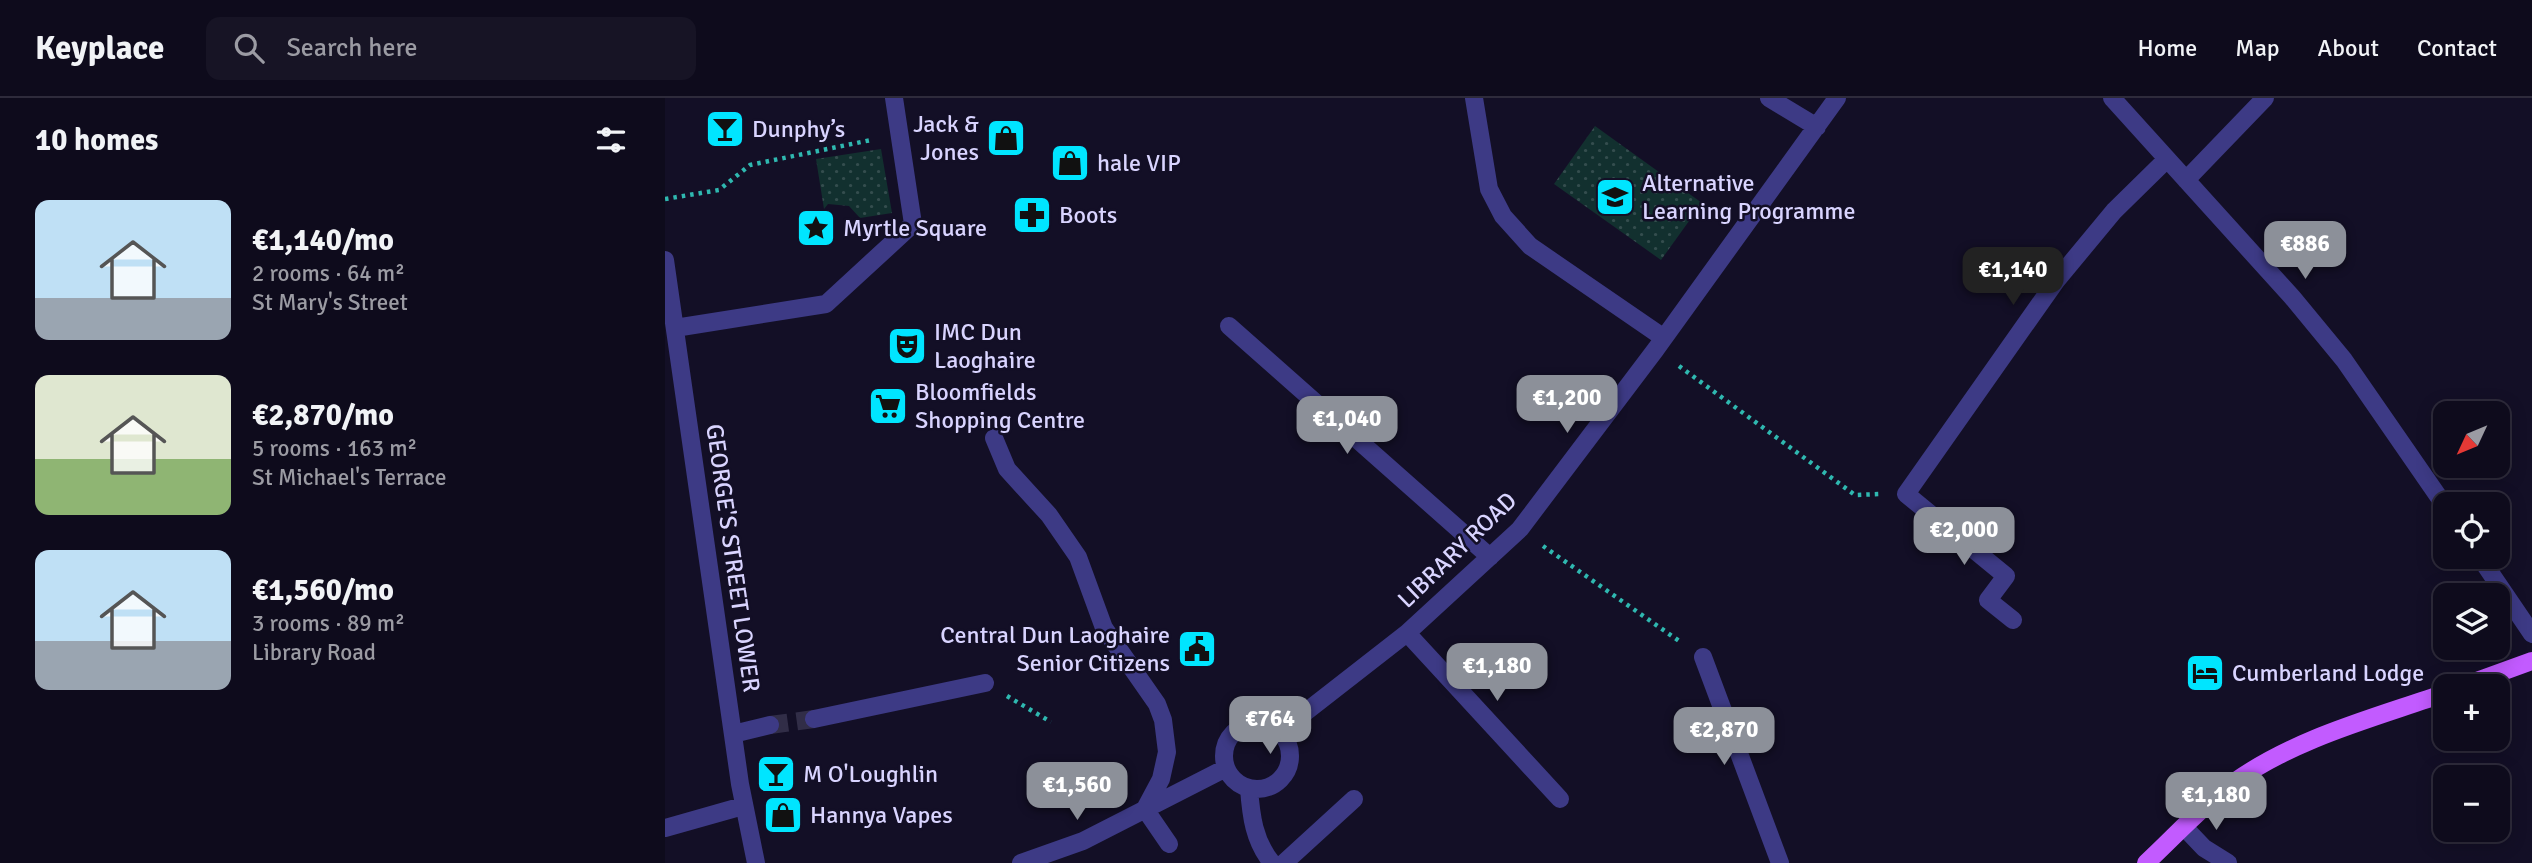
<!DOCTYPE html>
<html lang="en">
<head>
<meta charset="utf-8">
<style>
  body { margin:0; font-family:Signika,sans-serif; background:#171425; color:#f1f3f6; height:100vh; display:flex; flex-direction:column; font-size:26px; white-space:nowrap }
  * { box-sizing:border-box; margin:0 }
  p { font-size:23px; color:#9b9ba3 }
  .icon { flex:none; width:38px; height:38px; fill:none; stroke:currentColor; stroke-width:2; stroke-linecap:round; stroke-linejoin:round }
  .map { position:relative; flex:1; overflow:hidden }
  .panel { display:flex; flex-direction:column; background:#0e0b1c; width:665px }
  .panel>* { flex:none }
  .needle { width:46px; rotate:226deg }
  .controls { position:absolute; left:1768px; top:303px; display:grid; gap:14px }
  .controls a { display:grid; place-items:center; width:77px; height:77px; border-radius:14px; background:#0e0b1c; box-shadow:0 4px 18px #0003,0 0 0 2px #2e2b3b; font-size:35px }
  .price { position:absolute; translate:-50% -60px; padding:0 16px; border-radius:14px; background:#8c9099; color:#fff; font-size:23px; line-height:46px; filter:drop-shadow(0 2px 4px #0008) }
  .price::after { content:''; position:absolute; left:50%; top:42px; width:21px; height:16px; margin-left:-10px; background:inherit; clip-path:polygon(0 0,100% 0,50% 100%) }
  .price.current { background:#222; color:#fff }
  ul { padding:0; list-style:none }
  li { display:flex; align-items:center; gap:21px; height:175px; padding:0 35px }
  li span { display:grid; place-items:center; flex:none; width:196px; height:140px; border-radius:14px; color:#555 }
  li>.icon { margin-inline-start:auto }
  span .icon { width:84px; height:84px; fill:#fffc; stroke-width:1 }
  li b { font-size:30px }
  h2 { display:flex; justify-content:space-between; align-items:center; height:84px; padding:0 35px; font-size:30px }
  header { display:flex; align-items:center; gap:42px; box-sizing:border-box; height:98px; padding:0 35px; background:#0e0b1c; border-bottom:2px solid #2e2b3b }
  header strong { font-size:33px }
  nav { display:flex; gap:38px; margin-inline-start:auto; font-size:24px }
  .search { width:490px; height:63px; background:#171425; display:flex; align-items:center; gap:18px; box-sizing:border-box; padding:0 24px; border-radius:14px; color:#9b9ba3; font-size:26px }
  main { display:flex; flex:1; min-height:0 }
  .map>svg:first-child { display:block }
</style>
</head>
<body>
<header>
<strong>Keyplace</strong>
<div class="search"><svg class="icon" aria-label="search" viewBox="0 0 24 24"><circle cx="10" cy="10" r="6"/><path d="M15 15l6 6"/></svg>Search here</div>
<nav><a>Home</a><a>Map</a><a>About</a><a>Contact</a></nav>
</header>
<main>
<section class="panel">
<h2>10 homes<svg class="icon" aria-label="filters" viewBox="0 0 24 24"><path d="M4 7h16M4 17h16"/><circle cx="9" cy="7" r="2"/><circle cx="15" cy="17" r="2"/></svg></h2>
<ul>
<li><span style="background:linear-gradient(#bfe0f5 70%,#9aa5b1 0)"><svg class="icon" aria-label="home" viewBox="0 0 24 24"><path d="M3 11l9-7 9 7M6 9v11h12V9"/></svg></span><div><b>€1,140/mo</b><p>2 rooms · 64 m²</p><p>St Mary's Street</p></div></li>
<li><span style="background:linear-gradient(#dfe7d0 60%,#8fb573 0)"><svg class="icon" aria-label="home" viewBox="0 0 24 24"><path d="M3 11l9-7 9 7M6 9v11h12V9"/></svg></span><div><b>€2,870/mo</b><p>5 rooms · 163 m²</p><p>St Michael's Terrace</p></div></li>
<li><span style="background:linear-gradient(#bfe0f5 65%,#9aa5b1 0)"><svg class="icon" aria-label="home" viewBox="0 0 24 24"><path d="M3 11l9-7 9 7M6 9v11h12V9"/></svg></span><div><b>€1,560/mo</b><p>3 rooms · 89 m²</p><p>Library Road</p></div></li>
</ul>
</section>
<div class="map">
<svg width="1867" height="765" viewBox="0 0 1867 765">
  <defs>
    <pattern id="park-dots" width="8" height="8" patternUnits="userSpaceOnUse" patternTransform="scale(1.75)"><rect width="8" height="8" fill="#12302f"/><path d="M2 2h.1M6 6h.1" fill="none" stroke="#344d4e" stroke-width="1.8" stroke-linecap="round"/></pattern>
  </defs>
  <rect width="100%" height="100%" fill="#130f26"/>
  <path fill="url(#park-dots)" d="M930 28 1037 105 996 162 889 86Z
    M216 51 227 115 195 120 184 108 163 106 159 111 151 61Z"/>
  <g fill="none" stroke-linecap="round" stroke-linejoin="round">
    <path stroke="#312d47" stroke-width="18" stroke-dasharray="18 9" stroke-linecap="butt" d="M105 627 149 621"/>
    <path stroke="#2fb8b0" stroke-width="4.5" stroke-dasharray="3.5 5" stroke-linecap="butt" d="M0 101 54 92 85 67 206 42
      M1014 268 1190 397 1215 396
      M878 448 1017 545
      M342 598 386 624"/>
    <path stroke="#3d3a85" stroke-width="18" d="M809 0 824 91 838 118 865 148 999 240
      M1104 0 1152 29
      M1447 0 1627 199 1679 262 1780 408
      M1521 82 1600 0
      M0 162 75 686 91 765
      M564 228 825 459
      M10 230 161 206 248 126 229 0
      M329 340 342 371 384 417 413 459 439 530 492 606 498 622 502 654 496 681 480 711
      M1814 458 1867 536
      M1348 522 1323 502 1341 478 1241 396 1391 183 1449 113 1502 61
      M742 535 895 701
      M1038 559 1115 765
      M149 621 320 585
      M559 658a33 33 0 1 1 66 0a33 33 0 1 1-66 0Z
      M68 636 105 627
      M621 642 624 627 742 535 855 431 991 251 1172 0
      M584 690C586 718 589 743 607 765
      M480 711 504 746
      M1519 729 1539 750 1563 765
      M0 730 78 708
      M356 765 418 743 561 670
      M619 765 689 701"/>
    <path stroke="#c25bff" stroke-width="18" d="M1798 588 1867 563
      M1481 765C1510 738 1537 708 1568 685 1630 640 1709 620 1780 595"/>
  </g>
  <defs>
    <g id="bar-square" transform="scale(2.0125)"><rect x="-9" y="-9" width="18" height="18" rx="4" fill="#00e5ff" stroke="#130f26"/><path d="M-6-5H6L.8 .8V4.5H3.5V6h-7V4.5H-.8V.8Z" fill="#111"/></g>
    <g id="shop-square" transform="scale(2.0125)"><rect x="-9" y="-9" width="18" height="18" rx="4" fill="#00e5ff" stroke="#130f26"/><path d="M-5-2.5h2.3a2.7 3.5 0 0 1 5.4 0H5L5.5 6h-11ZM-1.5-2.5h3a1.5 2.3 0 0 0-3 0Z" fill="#111"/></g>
    <g id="school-square" transform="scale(2.0125)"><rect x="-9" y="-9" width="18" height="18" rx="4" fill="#00e5ff" stroke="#130f26"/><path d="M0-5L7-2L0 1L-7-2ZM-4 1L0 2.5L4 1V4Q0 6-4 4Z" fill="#111"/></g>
    <g id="pharmacy-square" transform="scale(2.0125)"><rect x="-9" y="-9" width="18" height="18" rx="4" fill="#00e5ff" stroke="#130f26"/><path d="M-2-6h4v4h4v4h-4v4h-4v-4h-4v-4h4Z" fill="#111"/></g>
    <g id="sight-square" transform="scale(2.0125)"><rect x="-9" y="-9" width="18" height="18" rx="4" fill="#00e5ff" stroke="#130f26"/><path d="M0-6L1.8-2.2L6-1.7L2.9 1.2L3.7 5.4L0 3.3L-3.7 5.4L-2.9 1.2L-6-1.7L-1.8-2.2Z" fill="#111"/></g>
    <g id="theatre-square" transform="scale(2.0125)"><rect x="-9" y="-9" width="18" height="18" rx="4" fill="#00e5ff" stroke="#130f26"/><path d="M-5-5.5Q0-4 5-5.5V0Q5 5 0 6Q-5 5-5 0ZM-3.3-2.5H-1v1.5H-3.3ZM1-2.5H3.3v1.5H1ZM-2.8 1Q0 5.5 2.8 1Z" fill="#111"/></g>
    <g id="supermarket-square" transform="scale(2.0125)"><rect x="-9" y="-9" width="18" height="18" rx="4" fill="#00e5ff" stroke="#130f26"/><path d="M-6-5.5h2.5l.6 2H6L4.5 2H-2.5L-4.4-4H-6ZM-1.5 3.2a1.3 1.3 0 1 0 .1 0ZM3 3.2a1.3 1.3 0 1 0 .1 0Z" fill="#111"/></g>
    <g id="civic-square" transform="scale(2.0125)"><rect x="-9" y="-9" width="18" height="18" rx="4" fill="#00e5ff" stroke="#130f26"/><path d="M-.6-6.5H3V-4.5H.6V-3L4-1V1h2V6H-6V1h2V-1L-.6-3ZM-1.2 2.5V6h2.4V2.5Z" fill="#111"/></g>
    <g id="hotel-square" transform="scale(2.0125)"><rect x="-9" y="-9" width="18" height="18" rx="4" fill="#00e5ff" stroke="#130f26"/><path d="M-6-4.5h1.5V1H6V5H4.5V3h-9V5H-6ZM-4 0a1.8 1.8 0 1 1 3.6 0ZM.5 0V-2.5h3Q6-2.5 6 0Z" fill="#111"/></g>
  </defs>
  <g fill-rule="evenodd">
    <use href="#bar-square" x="60" y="31"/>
    <use href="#shop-square" x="341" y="40"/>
    <use href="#shop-square" x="405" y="65"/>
    <use href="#school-square" x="950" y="99"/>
    <use href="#pharmacy-square" x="367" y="117"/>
    <use href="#sight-square" x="151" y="130"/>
    <use href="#theatre-square" x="242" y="248"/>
    <use href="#supermarket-square" x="223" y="308"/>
    <use href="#civic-square" x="532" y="551"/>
    <use href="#hotel-square" x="1540" y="575"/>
    <use href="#bar-square" x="111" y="676"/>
    <use href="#shop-square" x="118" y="717"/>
  </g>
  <g text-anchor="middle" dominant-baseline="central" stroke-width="5" stroke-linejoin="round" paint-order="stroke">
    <g font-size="24" fill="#d9d4ff" stroke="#130f26" text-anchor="start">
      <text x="314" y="26" text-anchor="end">Jack &amp;<tspan x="314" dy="28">Jones</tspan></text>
      <text x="87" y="31">Dunphy’s</text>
      <text x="432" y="65">hale VIP</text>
      <text x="977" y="85">Alternative<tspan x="977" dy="28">Learning Programme</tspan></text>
      <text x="394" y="117">Boots</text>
      <text x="178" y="130">Myrtle Square</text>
      <text x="269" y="234">IMC Dun<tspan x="269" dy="28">Laoghaire</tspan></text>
      <text x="250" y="294">Bloomfields<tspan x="250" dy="28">Shopping Centre</tspan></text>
      <text x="505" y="537" text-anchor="end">Central Dun Laoghaire<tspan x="505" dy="28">Senior Citizens</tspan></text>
      <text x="1567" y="575">Cumberland Lodge</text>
      <text x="138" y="676">M O'Loughlin</text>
      <text x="145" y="717">Hannya Vapes</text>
    </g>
    <g font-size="24" fill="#d9d4ff" stroke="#130f26">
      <text transform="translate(792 452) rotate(-44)">LIBRARY ROAD</text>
      <text transform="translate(68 460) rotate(82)">GEORGE'S STREET LOWER</text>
    </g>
  </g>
</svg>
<div class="controls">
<a><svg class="needle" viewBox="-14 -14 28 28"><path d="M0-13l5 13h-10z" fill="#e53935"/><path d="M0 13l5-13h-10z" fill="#9b9ba3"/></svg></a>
<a><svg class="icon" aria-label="locate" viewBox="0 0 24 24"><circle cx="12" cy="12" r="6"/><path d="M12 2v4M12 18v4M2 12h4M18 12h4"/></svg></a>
<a><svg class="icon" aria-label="layers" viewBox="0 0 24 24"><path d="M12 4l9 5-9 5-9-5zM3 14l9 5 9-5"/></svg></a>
<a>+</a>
<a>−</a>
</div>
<b class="price" style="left:1640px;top:183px">€886</b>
<b class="price current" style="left:1348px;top:209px">€1,140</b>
<b class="price" style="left:902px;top:337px">€1,200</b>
<b class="price" style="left:682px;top:358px">€1,040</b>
<b class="price" style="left:1299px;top:469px">€2,000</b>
<b class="price" style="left:832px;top:605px">€1,180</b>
<b class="price" style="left:605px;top:658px">€764</b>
<b class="price" style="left:1059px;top:669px">€2,870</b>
<b class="price" style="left:412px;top:724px">€1,560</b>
<b class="price" style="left:1551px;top:734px">€1,180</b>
</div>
</main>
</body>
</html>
